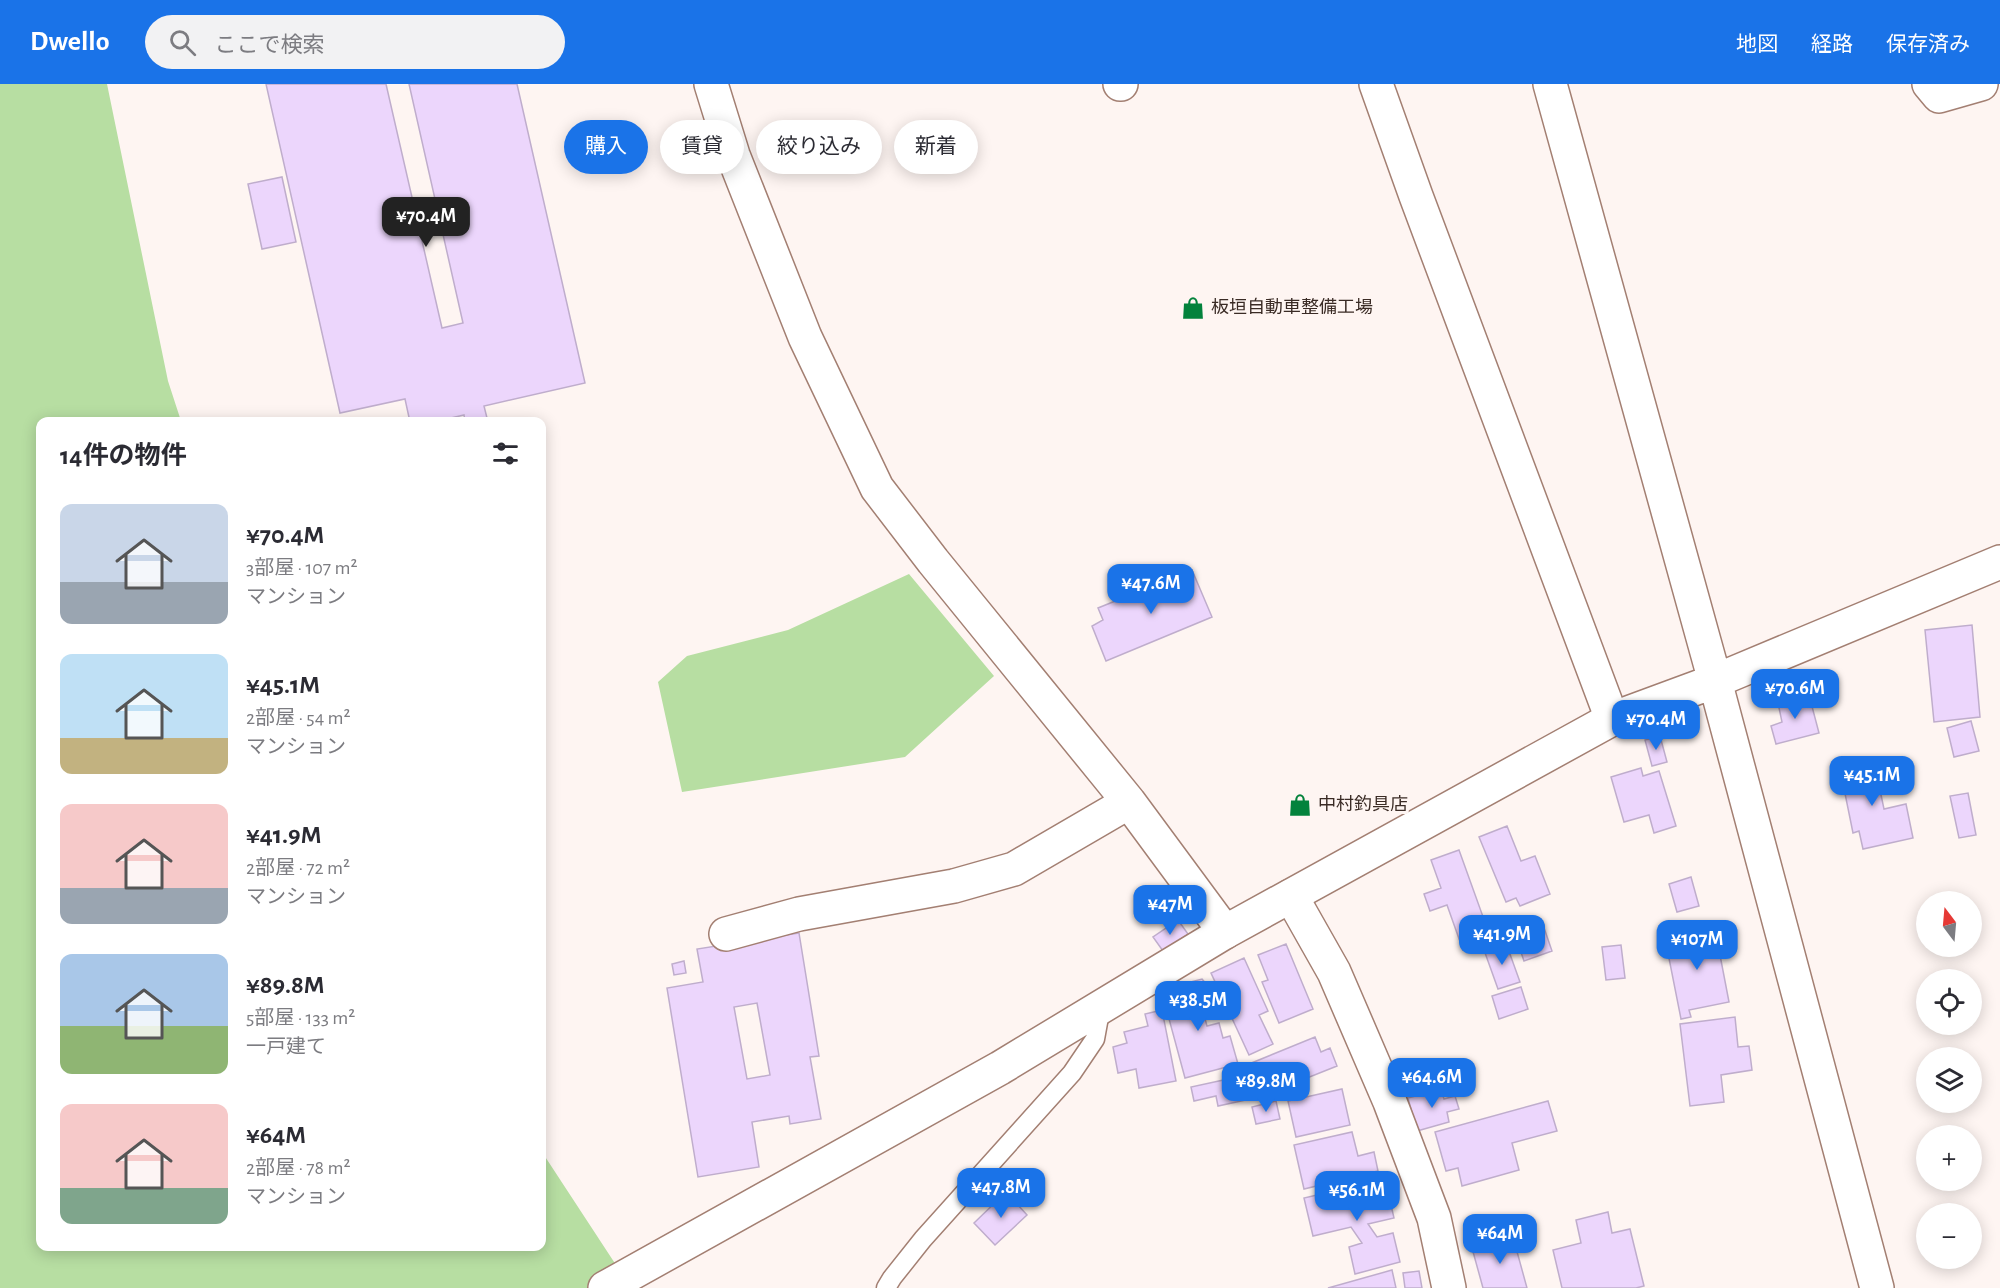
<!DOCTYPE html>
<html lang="ja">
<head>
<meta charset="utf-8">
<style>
  body { margin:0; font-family:"Alegreya Sans","Noto Sans JP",sans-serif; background:#f2f2f3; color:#2b2b33; height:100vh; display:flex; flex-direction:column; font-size:22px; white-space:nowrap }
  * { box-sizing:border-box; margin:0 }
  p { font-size:20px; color:#7c7c81 }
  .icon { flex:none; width:33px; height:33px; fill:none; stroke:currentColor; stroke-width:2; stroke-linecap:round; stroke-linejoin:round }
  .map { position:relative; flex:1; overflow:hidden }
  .panel { position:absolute; left:36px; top:333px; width:510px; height:834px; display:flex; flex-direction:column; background:#fff; border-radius:12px; box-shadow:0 3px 15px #0003 }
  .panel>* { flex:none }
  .top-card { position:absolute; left:564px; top:36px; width:570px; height:54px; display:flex; gap:12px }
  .needle { width:39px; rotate:344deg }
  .buttons { position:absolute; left:1916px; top:807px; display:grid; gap:12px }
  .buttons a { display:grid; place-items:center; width:66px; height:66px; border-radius:50%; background:#fff; box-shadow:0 3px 15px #0003; font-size:30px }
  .price { position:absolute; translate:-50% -51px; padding:0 14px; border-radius:12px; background:#1a73e8; color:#fff; font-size:20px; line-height:39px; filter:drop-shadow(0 2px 3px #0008) }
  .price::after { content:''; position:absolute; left:50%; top:36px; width:18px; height:14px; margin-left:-9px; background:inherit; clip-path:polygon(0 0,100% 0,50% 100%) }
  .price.on { background:#222; color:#fff }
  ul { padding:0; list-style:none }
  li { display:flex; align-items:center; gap:18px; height:150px; padding:0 24px }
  li span { display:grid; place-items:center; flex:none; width:168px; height:120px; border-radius:12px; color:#555 }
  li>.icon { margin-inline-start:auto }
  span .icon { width:72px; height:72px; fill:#fffc; stroke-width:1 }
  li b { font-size:26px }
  h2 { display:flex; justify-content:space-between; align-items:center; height:72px; padding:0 24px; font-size:26px }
  .tag { padding:0 21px; border-radius:27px; background:#fff; box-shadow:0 3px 15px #0003; font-size:21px; line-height:54px }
  .tag.on { background:#1a73e8; color:#fff }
  header { display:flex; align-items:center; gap:36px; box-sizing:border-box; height:84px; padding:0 30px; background:#1a73e8; color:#fff }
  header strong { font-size:28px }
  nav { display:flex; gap:33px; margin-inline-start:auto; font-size:21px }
  .search { width:420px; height:54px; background:#f2f2f3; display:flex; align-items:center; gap:15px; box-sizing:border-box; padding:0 21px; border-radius:33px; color:#7c7c81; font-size:22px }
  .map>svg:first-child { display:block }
</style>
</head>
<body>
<header>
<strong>Dwello</strong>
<div class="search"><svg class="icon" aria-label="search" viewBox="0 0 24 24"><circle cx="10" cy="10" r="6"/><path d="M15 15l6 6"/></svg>ここで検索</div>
<nav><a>地図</a><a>経路</a><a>保存済み</a></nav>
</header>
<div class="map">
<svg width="2000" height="1204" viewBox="0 0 2000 1204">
  <rect width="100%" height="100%" fill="#fef5f2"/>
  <path fill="#b7dea2" d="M0 0H107L168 297 181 337 40 338V1162H542V1068L618 1184 624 1204H0Z
    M909 490 994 592 905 673 682 708 658 598 687 572 788 546Z"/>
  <path fill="#ecd6fc" stroke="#bfadcc" stroke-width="1.5" fill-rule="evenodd" d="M266 0H386L442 244 463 239 409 0H517L585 299 484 322 488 338H465L464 331 434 338H410L405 315 340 329Z
    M282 93 296 158 262 165 248 100Z
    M1192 486 1212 533 1106 577 1092 542 1103 536 1098 524Z
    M1972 541 1980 633 1934 638 1925 546Z
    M1809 611 1819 649 1776 660 1771 642 1782 638 1778 619Z
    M1971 637 1979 667 1954 673 1947 644Z
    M1660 652 1667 678 1652 682 1645 656Z
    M1873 673 1884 725 1906 720 1913 754 1863 765 1859 747 1853 749 1839 680Z
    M1641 684 1643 692 1659 687 1676 742 1654 749 1649 731 1624 738 1611 693Z
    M1968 709 1976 751 1959 754 1950 712Z
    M1507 742 1521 777 1535 772 1550 810 1520 822 1516 814 1506 818 1479 753Z
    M1459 766 1491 855 1463 866 1447 821 1430 827 1424 810 1441 804 1431 776Z
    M1691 793 1699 822 1677 828 1669 800Z
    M1541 835 1552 867 1524 877 1513 845Z
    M1178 836 1188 850 1163 867 1153 853Z
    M1715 845 1729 918 1689 926 1691 933 1681 935 1665 854Z
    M799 849 819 972 810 973 821 1035 790 1040 789 1032 752 1038 759 1083 698 1093 667 904 703 898 697 865ZM757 919 770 991 747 995 734 923Z
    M1506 859 1520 898 1498 905 1484 866Z
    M1286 860 1313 925 1279 939 1262 898 1268 896 1258 871Z
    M1621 861 1625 894 1606 896 1602 863Z
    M1244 874 1268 927 1259 931 1273 960 1249 971 1211 889Z
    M684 877 686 889 674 891 672 880Z
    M1202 895 1219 915 1201 920 1207 942 1219 939 1223 954 1230 952 1238 980 1185 994 1165 920 1183 915 1179 901Z
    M1521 903 1528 925 1499 935 1492 912Z
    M1162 926 1176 997 1139 1004 1136 985 1118 989 1113 963 1127 959 1124 948 1148 942 1145 930Z
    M1735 933 1738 963 1749 962 1752 986 1721 991 1724 1018 1690 1022 1680 940Z
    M1315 953 1321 968 1330 964 1337 982 1262 1012 1249 980Z
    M1242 992 1246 1016 1218 1022 1216 1012 1194 1017 1191 1003Z
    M1342 1005 1350 1041 1296 1053 1288 1017Z
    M1441 1005 1444 1015 1455 1012 1459 1025 1447 1028 1449 1038 1417 1047 1408 1014Z
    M1276 1017 1280 1035 1256 1040 1252 1023Z
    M1548 1017 1557 1047 1512 1059 1519 1086 1462 1102 1458 1084 1446 1087 1435 1048Z
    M1352 1048 1358 1072 1374 1068 1378 1087 1304 1105 1294 1061Z
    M1385 1095 1394 1134 1368 1140 1377 1153 1393 1149 1400 1178 1355 1190 1349 1163 1362 1159 1351 1143 1313 1152 1304 1114Z
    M1006 1108 1027 1131 995 1161 974 1139Z
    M1608 1128 1612 1149 1630 1145 1644 1202 1636 1204H1562L1553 1166 1581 1159 1576 1136Z
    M1513 1153 1527 1204H1483L1472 1164Z
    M1392 1186 1396 1204H1328Z
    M1419 1187 1422 1204H1405L1403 1189Z"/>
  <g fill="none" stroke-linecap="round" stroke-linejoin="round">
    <g stroke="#a37f72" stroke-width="21">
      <path id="service" d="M886 1204 892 1194 923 1155 1072 989 1095 955 1101 922"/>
    </g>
    <g stroke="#a37f72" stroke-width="36">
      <path id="minor" d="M711 0 733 71 805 253 877 404 933 477 1129 718 1225 848
        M1120 0H1121
        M1376 0 1416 112 1612 635
        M1929 0 1939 12 1981 0
        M1291 812 1334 888 1390 1018 1434 1134 1449 1204
        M726 850 799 830 954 802 1014 785 1129 718"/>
    </g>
    <g stroke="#a37f72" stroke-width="36">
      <path id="tertiary" d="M1550 0 1715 597 1877 1204
        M605 1204 1000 984 1225 848 1612 635 1715 597 2000 478"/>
    </g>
    <use href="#service" stroke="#fff" stroke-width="18"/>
    <use href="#minor" stroke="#fff" stroke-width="33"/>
    <use href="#tertiary" stroke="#fff" stroke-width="33"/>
  </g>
  <defs>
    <g id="shop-bare" transform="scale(1.8)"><path d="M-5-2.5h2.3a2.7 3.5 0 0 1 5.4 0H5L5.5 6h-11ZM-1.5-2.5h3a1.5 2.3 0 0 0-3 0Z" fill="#03823c" stroke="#fef5f2" stroke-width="2.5" paint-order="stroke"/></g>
  </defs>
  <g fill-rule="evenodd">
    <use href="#shop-bare" x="1193" y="224"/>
    <use href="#shop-bare" x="1300" y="721"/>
  </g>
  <g text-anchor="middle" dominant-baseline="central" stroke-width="6" stroke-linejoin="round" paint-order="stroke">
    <g font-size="18" fill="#3a2b25" stroke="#fef5f2" text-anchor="start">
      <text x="1211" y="224">板垣自動車整備工場</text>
      <text x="1318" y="721">中村釣具店</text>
    </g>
  </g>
</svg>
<div class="buttons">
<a><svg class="needle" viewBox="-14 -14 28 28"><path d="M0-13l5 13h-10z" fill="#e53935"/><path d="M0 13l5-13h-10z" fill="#7c7c81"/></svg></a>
<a><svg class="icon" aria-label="locate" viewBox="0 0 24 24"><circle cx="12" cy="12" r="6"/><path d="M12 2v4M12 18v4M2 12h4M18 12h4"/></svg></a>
<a><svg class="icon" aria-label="layers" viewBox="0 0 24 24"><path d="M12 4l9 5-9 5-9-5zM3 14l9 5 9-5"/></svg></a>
<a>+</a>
<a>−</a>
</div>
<b class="price on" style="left:426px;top:164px">¥70.4M</b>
<b class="price" style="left:1151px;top:531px">¥47.6M</b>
<b class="price" style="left:1795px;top:636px">¥70.6M</b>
<b class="price" style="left:1656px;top:667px">¥70.4M</b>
<b class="price" style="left:1872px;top:723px">¥45.1M</b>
<b class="price" style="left:1170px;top:852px">¥47M</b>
<b class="price" style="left:1502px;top:882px">¥41.9M</b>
<b class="price" style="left:1697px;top:887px">¥107M</b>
<b class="price" style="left:1198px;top:948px">¥38.5M</b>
<b class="price" style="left:1432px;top:1025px">¥64.6M</b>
<b class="price" style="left:1266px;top:1029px">¥89.8M</b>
<b class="price" style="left:1001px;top:1135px">¥47.8M</b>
<b class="price" style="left:1357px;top:1138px">¥56.1M</b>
<b class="price" style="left:1500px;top:1181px">¥64M</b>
<div class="top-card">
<a class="tag on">購入</a>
<a class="tag">賃貸</a>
<a class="tag">絞り込み</a>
<a class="tag">新着</a>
</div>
<section class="panel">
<h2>14件の物件<svg class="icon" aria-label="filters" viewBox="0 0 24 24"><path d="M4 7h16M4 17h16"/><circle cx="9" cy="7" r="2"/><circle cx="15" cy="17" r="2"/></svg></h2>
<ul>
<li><span style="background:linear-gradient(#c9d6e8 65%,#9aa5b1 0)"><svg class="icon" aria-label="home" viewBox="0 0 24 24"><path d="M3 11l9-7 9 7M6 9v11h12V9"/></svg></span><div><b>¥70.4M</b><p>3部屋 · 107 m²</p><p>マンション</p></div></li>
<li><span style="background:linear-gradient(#bfe0f5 70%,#c2b280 0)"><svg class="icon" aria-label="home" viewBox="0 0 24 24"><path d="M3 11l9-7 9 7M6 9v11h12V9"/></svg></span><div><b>¥45.1M</b><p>2部屋 · 54 m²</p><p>マンション</p></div></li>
<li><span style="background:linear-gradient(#f6c9c9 70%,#9aa5b1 0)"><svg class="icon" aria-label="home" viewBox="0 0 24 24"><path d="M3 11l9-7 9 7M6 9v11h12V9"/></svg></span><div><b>¥41.9M</b><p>2部屋 · 72 m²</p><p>マンション</p></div></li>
<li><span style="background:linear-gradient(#a9c7e8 60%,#8fb573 0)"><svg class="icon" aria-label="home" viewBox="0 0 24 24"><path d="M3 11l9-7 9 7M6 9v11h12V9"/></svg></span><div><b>¥89.8M</b><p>5部屋 · 133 m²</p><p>一戸建て</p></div></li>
<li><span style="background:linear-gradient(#f6c9c9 70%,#7fa58c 0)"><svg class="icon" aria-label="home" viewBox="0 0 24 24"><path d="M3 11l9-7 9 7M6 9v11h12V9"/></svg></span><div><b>¥64M</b><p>2部屋 · 78 m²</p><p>マンション</p></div></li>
</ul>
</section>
</div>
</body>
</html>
